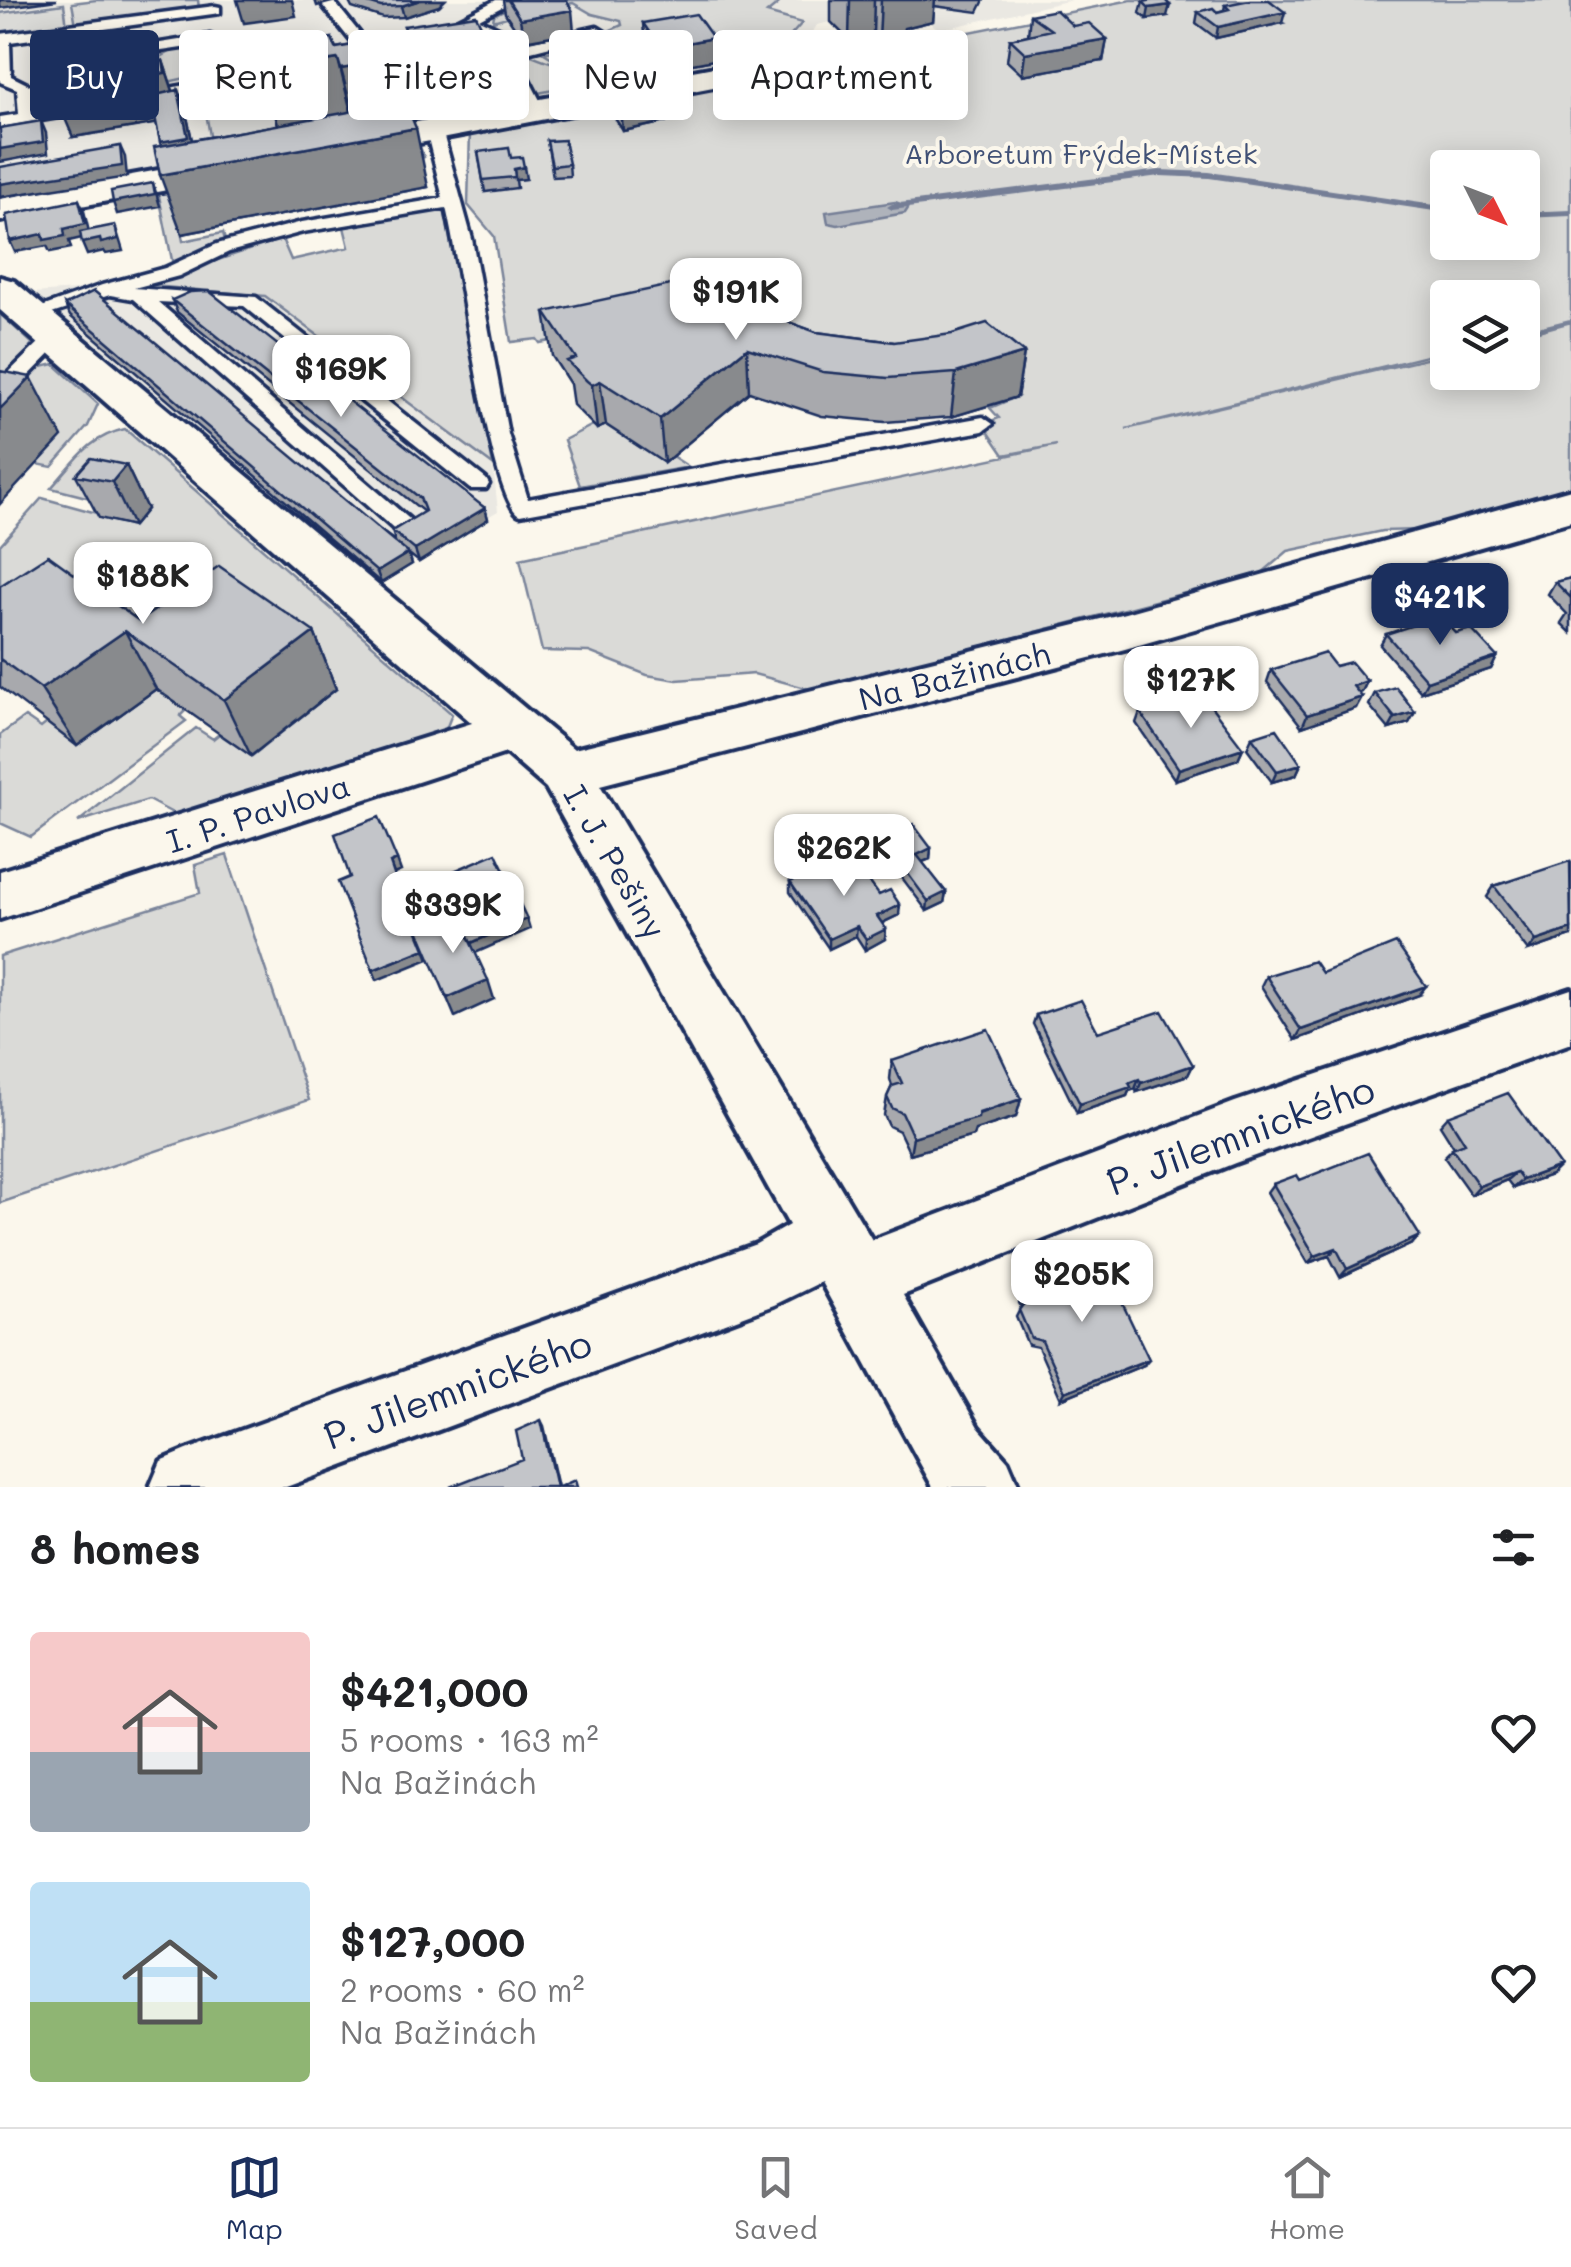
<!DOCTYPE html>
<html lang="en">
<head>
<meta charset="utf-8">
<style>
  body { margin:0; font-family:Mali,sans-serif; background:#f6f6f6; color:#202124; height:100vh; display:flex; flex-direction:column; font-size:38px; white-space:nowrap }
  * { box-sizing:border-box; margin:0 }
  p { font-size:32px; color:#757577 }
  .icon { flex:none; width:55px; height:55px; fill:none; stroke:currentColor; stroke-width:2; stroke-linecap:round; stroke-linejoin:round }
  .map { position:relative; height:1487px; overflow:hidden }
  .drawer { display:flex; flex-direction:column; background:#fff; flex:1 }
  .drawer>* { flex:none }
  .banner { position:absolute; left:30px; top:30px; width:1000px; height:90px; display:flex; gap:20px }
  .needle { width:65px; rotate:132deg }
  .fabs { position:absolute; left:1430px; top:150px; display:grid; gap:20px }
  .fabs a { display:grid; place-items:center; width:110px; height:110px; border-radius:10px; background:#fff; box-shadow:0 5px 25px #0003; font-size:50px }
  .price { position:absolute; translate:-50% -85px; padding:0 22px; border-radius:20px; background:#fff; color:#222; font-size:32px; line-height:65px; filter:drop-shadow(0 2px 5px #0008) }
  .price::after { content:''; position:absolute; left:50%; top:60px; width:30px; height:22px; margin-left:-15px; background:inherit; clip-path:polygon(0 0,100% 0,50% 100%) }
  .price.current { background:#1b2f5e; color:#fff }
  ul { padding:0; list-style:none }
  li { display:flex; align-items:center; gap:30px; height:250px; padding:0 30px }
  li span { display:grid; place-items:center; flex:none; width:280px; height:200px; border-radius:10px; color:#555 }
  li>.icon { margin-inline-start:auto }
  span .icon { width:120px; height:120px; fill:#fffc; stroke-width:1 }
  li b { font-size:42px }
  h2 { display:flex; justify-content:space-between; align-items:center; height:120px; padding:0 30px; font-size:42px }
  .chip { padding:0 35px; border-radius:10px; background:#fff; box-shadow:0 5px 25px #0003; font-size:35px; line-height:90px }
  .chip.current { background:#1b2f5e; color:#fff }
  .tab-bar { display:flex; justify-content:space-around; align-items:center; height:140px; border-top:2px solid #e0e0e0; background:#fff; font-size:28px; color:#757577 }
  .tab-bar a { display:grid; justify-items:center; gap:5px }
  .tab-bar .current { color:#1b2f5e }
  .map>svg:first-child { display:block }
</style>
</head>
<body>
<div class="map">
<svg width="1571" height="1487" viewBox="0 0 1571 1487">
  <rect width="100%" height="100%" fill="#fbf7ec"/>
  <filter id="ink" filterUnits="userSpaceOnUse"><feTurbulence type="fractalNoise" baseFrequency=".01" numOctaves="2"/><feDisplacementMap in="SourceGraphic" scale="20" xChannelSelector="R" yChannelSelector="G"/><feConvolveMatrix kernelMatrix="1 2 1 2 8 2 1 2 1" color-interpolation-filters="sRGB"/></filter>
  <g filter="url(#ink)">
    <path fill="#eae8e2" d="M0 0H1072L939 30 930 22 898 29 903 35 879 40 872 34 849 40 830 22 817 25 800 52 772 50 524 95 504 57 254 152 0 198Z
      M146 285 265 296 283 306 493 465 498 511 380 580 33 293Z"/>
    <path fill="#dadad7" stroke="#7a849a" stroke-width="2.5" fill-rule="evenodd" d="M96 0H198L199 8 76 25 72 3Z
      M523 0H765L778 4 767 13 802 23 777 51 714 60 645 45 606 32 622 25 621 21 592 14 573 3 506 13 507 17 493 21 494 15Z
      M1131 0H1571V320L1523 332 1522 298H1448L1447 351 1126 429 1447 354 1448 372H1522L1523 335 1571 322V488L1421 530 1382 531 1288 551 1262 573 813 690 754 674 677 680 647 675 589 652 542 651 520 559 1057 445 1004 455 983 424 999 418 990 408 1016 397 573 336 540 343 537 339 511 342 494 236 468 205 470 131ZM1448 168H1522V242H1448Z
      M64 4 67 26 0 35V13Z
      M600 34 637 45 643 54 650 53 661 70 641 74 626 51 596 56 600 63C577 67 563 66 544 53L598 39Z
      M506 45C542 58 562 73 602 66L610 79 533 94Z
      M486 46 502 51 525 99 520 103 471 115 463 96 279 128 214 159 205 107C279 65 400 59 486 46Z
      M177 48 199 50V68L190 77 168 82 162 77 161 57Z
      M418 142 424 157 417 160 176 206 183 241 223 233 226 244 173 265 157 186Z
      M444 208 493 465 265 296 141 285 282 239 291 260 349 247 344 227Z
      M0 314 32 343 24 360 0 385Z
      M54 364 98 404 88 426 52 467 37 464 0 402 33 369Z
      M593 425 598 428 606 425 663 462 672 456 689 467 580 486 564 440Z
      M125 429 452 714 446 729 434 741 182 818 148 800 78 822 196 728 213 739 219 734 252 756 335 690 0 650V545L42 498 133 523 147 507 113 499 110 503 51 488C75 462 88 437 125 429Z
      M156 689 186 710 180 716 186 721 31 837 0 823V735L25 717 41 728 47 723 77 746Z
      M227 855 309 1100 0 1203V956L200 893 195 865Z"/>
    <path fill="#afb3bb" stroke="#747e96" stroke-width="2.5" d="M895 202 909 207 905 213 838 225 828 223 826 212Z"/>
    <g fill="none" stroke-linecap="round" stroke-linejoin="round">
      <path fill="#747e96" fill-rule="evenodd" d="M1160 170 1209 172 1448 207V213L1209 178 1160 176 892 210 887 207 892 204Z
        M1571 210V216L1522 218V212Z"/>
      <g stroke="#1b2f5e" stroke-width="7">
        <path id="lane" d="M323 0H333L373 50V56H363L323 6Z
          M496 0H515L479 19 529 42 597 27 605 32 527 52 512 46 545 110 543 113 529 110 492 37 467 25 445 35 437 30Z
          M215 6 220 7V13L10 42 11 76 33 87 35 111 94 101 102 106 94 111 0 127V117L19 114 17 89 0 82V34Z
          M210 35 215 37V43L155 52 158 90 296 65 304 70 296 75 142 100V46Z
          M434 125 442 130 472 239 508 434 528 499 983 417 993 424 983 431 520 515C491 507 458 252 446 208L303 232 229 252 179 276 134 288 256 297 486 479 489 484 486 489H470L244 306 158 302 414 523 417 528 406 536 398 533 133 299 110 295 30 321 20 315 102 285 165 268 217 244 302 222 443 198 426 130Z
          M55 332 65 338 62 342 7 398 0 399V381L48 334Z"/>
      </g>
      <g stroke="#1b2f5e" stroke-width="8">
        <path id="street" d="M871 38 882 41 887 48 882 55 346 157 334 153 328 146 334 139 346 135Z
          M230 157 243 160 248 168 243 176 0 221V199Z
          M0 277 14 281 574 749 1125 613 1571 489V521L1125 649 600 785 872 1240 1235 1102 1571 989V1043L1235 1163 903 1295 978 1427 1008 1461 1019 1487H933L821 1282 774 1305 286 1487H150L161 1461 187 1450 756 1244 789 1225 546 788 506 753 0 919V871L472 723 0 310Z"/>
      </g>
      <use href="#lane" fill="#fbf7ec" fill-rule="evenodd"/>
      <use href="#street" fill="#fbf7ec" fill-rule="evenodd"/>
    </g>
    <path fill="#a8a9ad" stroke="#1b2f5e" stroke-width="2.5" d="M348 0H445L439 6 404 17 383 18 352 8Z
      M503 0H566L574 32 524 41 505 13Z
      M831 0H984L978 12 934 6 933 21 904 28 903 35 879 40 873 34 849 40 831 22Z
      M1143 2 1167 16 1147 19 1140 13Z
      M1225 5 1282 23 1216 38 1196 23 1198 12H1217L1224 10Z
      M1030 15 1107 39 1103 61 1022 75 1007 61 1010 39 1028 35Z
      M643 23 714 60 661 70 645 45Z
      M404 26 485 34 495 91 427 103 430 113 411 116 428 187 182 234 156 123 73 137 163 61 173 91 186 112 192 140 278 125 336 48 406 36Z
      M594 45 640 62 641 74 610 79 595 56Z
      M609 90 664 100 666 122 623 131 611 112Z
      M547 141 569 164 570 176 553 177Z
      M478 152 511 158 526 179 516 180 517 188 485 192Z
      M172 300 485 508 488 519 419 562 409 554 412 564 381 583 70 316 65 305 395 541 392 531 424 512 177 312Z
      M753 302 788 316V322L816 332 894 342 1024 353 1017 397 951 417 885 422 822 416 749 392 664 463 606 425 597 429 573 405 570 384 552 356 545 312Z
      M126 465 147 509 133 526 99 518 76 475Z
      M1571 578V633L1561 623 1567 614 1548 594 1555 582Z
      M0 586 139 621 314 632 336 689 251 756 156 689 77 746 0 687Z
      M1456 633 1497 657 1491 669 1421 692 1380 645 1386 634Z
      M1335 666 1367 681 1362 692 1359 693 1356 708 1302 727 1267 682 1271 670Z
      M1375 693 1415 712 1409 723 1389 729 1369 705Z
      M1140 712 1243 748 1238 759 1175 780 1136 723Z
      M1252 737 1301 764 1296 775 1272 782 1247 748Z
      M882 839 931 848 930 859 922 862 946 892 944 903 927 911 881 850Z
      M1571 863V936L1528 951 1487 897 1494 886Z
      M790 882 879 895 899 915 882 923 886 929 885 939 865 950 856 936 829 949 790 892Z
      M1322 973 1419 995 1295 1040 1261 986 1266 976Z
      M1036 1015 1098 1032 1193 1065 1188 1075 1137 1092 1135 1089 1129 1091 1127 1096 1077 1113 1033 1024Z
      M892 1061 1021 1099 1016 1117 975 1130 973 1136 910 1154 899 1131 889 1126 884 1115 887 1097 892 1086 890 1079Z
      M1448 1116 1560 1166 1551 1175 1513 1188 1507 1180 1471 1195 1444 1157 1454 1147 1440 1125Z
      M1300 1180 1412 1244 1340 1277 1329 1256 1308 1263 1267 1192 1273 1184Z
      M1043 1268 1075 1275 1144 1365 1061 1399 1038 1347 1028 1345 1016 1317 1021 1307 1019 1303 1022 1295 1045 1287 1040 1276Z"/>
    <path fill="#888a8d" stroke="#1b2f5e" stroke-width="2.5" d="M0 0H57L0 8Z
      M237 0H292L296 16 244 23Z
      M315 0H339L317 6Z
      M420 0H445L439 6 404 17 401 6Z
      M850 0H874L873 34 849 40Z
      M881 0H935L933 21 904 28 903 35 879 40Z
      M1170 5 1167 16 1147 19 1149 8Z
      M572 10 574 32 524 41 520 19Z
      M1285 12 1282 23 1216 38 1218 27Z
      M485 34 495 91 427 103 430 113 356 126 341 69 414 46Z
      M713 38 714 60 661 70 660 48Z
      M1107 39 1103 61 1022 75 1025 53Z
      M338 59 352 116 279 128 262 71Z
      M163 61 177 103 159 123 73 137 55 95 143 77Z
      M640 62 641 74 610 79 608 68Z
      M178 90 186 112 196 160 168 165 160 142Z
      M664 100 666 122 623 131 621 109Z
      M41 121 46 133 48 153 0 162V149Z
      M416 128 428 187 182 234 160 175Z
      M120 146 125 157 127 177 0 197V184Z
      M524 167 526 179 515 180 514 169Z
      M153 183 160 206 117 214 113 202Z
      M79 200 84 211 90 236 69 241 71 248 50 252 47 246 15 252 10 241 64 229Z
      M115 225 123 251 106 254 104 251 87 255 82 243Z
      M747 348 749 392 664 463 660 419Z
      M1024 353 1017 397 951 417 956 373Z
      M31 377 62 437 0 504V409Z
      M600 381 606 425 597 429 592 385Z
      M126 465 147 509 133 526 112 482Z
      M485 508 488 519 419 562 415 550Z
      M408 553 412 564 381 583 377 572Z
      M125 631 156 689 77 746 41 689Z
      M314 632 336 689 251 756 224 700Z
      M1497 657 1491 669 1421 692 1427 681Z
      M1367 681 1362 692 1348 697 1353 686Z
      M1362 697 1356 708 1302 727 1307 715Z
      M1415 712 1409 723 1389 729 1395 718Z
      M1243 748 1238 759 1175 780 1179 769Z
      M1301 764 1296 775 1272 782 1277 771Z
      M931 848 930 859 915 865 917 855Z
      M397 860 401 871 394 874 390 863Z
      M396 880 400 890 388 896 384 885Z
      M946 892 944 903 927 911 928 901Z
      M900 905 899 915 876 926 877 916Z
      M527 919 530 929 473 954 469 944Z
      M857 926 856 936 829 949V939Z
      M886 929 885 939 865 950 866 939Z
      M1571 929V936L1528 951 1536 941Z
      M425 949 429 959 377 980 373 970Z
      M488 980 494 999 455 1017 447 998Z
      M1426 986 1419 995 1295 1040 1301 1030Z
      M1193 1065 1188 1075 1137 1092 1141 1083Z
      M1139 1079 1135 1089 1129 1091 1127 1096 1077 1113 1080 1104Z
      M1021 1099 1016 1117 975 1130 973 1136 910 1154 913 1137Z
      M1560 1166 1551 1175 1513 1188 1522 1180Z
      M1516 1172 1507 1180 1471 1195 1479 1186Z
      M1420 1236 1412 1244 1340 1277 1347 1269Z
      M1336 1248 1329 1256 1308 1263 1315 1256Z
      M1149 1359 1144 1365 1061 1399 1065 1392Z
      M541 1420 544 1426 558 1487H556Z"/>
    <path fill="#c3c5c9" stroke="#1b2f5e" stroke-width="2.5" d="M358 0H420L401 6 381 7Z
      M508 0H566L572 10 520 19Z
      M1153 0H1165L1170 5 1149 8 1143 2Z
      M1250 0H1269L1285 12 1218 27 1198 12 1213 8 1217 12 1229 9 1225 5Z
      M1056 10 1073 26 1089 23 1107 39 1025 53 1010 39 1051 30 1030 15Z
      M696 14 713 38 660 48 643 23Z
      M476 15 485 34 414 46 418 56 341 69 338 59 262 71 258 51 332 38 336 48 408 35 404 26Z
      M625 39 640 62 608 68 594 45Z
      M163 61 165 73 143 77 144 80 55 95 53 79Z
      M651 81 664 100 621 109 609 90Z
      M178 90 188 137 160 142 151 96Z
      M405 102 416 128 160 175 154 147Z
      M41 121 43 142 0 149V128Z
      M564 140 569 164 552 166 547 141Z
      M120 146 122 166 0 184V167Z
      M509 148 511 158 522 157 524 167 514 169 515 177 483 180 478 152Z
      M153 183 155 194 113 202 111 191Z
      M79 200 85 224 64 229 65 236 44 240 43 234 10 241 6 215Z
      M115 225 118 239 101 243 100 239 82 243 80 232Z
      M726 273 753 302 760 299 788 316 783 320 816 332 894 342 952 334 987 323 1024 353 956 373 888 378 823 372 747 348 660 419 600 381 592 385 587 381 567 361 576 358 545 312Z
      M94 291 408 553 377 572 65 305Z
      M209 291 485 508 415 550 392 531 425 511 420 498 172 300 190 292Z
      M0 371 31 377 0 409Z
      M91 458 126 465 112 482 76 475Z
      M48 555 139 621 219 566 314 632 224 700 125 631 41 689 0 659V586Z
      M1571 578V598L1555 582Z
      M1441 616 1456 633 1471 629 1497 657 1427 681 1386 634Z
      M1325 653 1335 666 1351 662 1367 681 1353 686 1362 697 1307 715 1271 670Z
      M1396 687 1415 712 1395 718 1375 693Z
      M1201 693 1243 748 1179 769 1140 712Z
      M1277 729 1301 764 1277 771 1252 737Z
      M379 817 397 860 390 863 396 880 384 885 398 919 411 914 425 949 373 970 338 882 350 877 335 834Z
      M913 824 931 848 917 855 946 892 928 901 882 839Z
      M496 853 527 919 471 943 440 877Z
      M849 854 879 895 890 890 900 905 877 916 886 929 866 939 857 926 829 939 790 882Z
      M1570 861 1571 929 1536 941 1494 886Z
      M457 913 488 980 447 998 418 930Z
      M1396 943 1426 986 1301 1030 1266 976 1314 961 1322 973Z
      M1081 1000 1098 1032 1162 1011 1193 1065 1141 1083 1139 1079 1129 1083 1131 1087 1080 1104 1036 1015Z
      M988 1029 1021 1099 979 1113 978 1118 913 1137 902 1113 892 1108 887 1097 892 1086 902 1083 892 1061Z
      M1508 1093 1560 1166 1522 1180 1516 1172 1479 1186 1452 1148 1465 1143 1448 1116Z
      M1368 1153 1420 1236 1347 1269 1336 1248 1315 1256 1273 1184 1297 1175 1300 1180Z
      M1068 1259 1075 1275 1104 1265 1149 1359 1065 1392 1042 1341 1031 1338 1019 1310 1025 1302 1022 1295 1050 1285 1043 1268Z
      M541 1420 556 1487H450L522 1459 516 1431Z
      M575 1480 577 1487H559Z"/>
  </g>
  <g text-anchor="middle" dominant-baseline="central" stroke-width="8" stroke-linejoin="round" paint-order="stroke">
    <g font-size="28" fill="#415176" stroke="#fbf7ec">
      <text x="1081" y="153">Arboretum Frýdek-Místek</text>
    </g>
    <g font-size="32" fill="#1b2f5e" stroke="#fbf7ec">
      <text transform="translate(954 675) rotate(-14)">Na Bažinách</text>
      <text transform="translate(258 812) rotate(-18)">I. P. Pavlova</text>
      <text transform="translate(616 861) rotate(60)">I. J. Pešiny</text>
    </g>
    <g font-size="38" fill="#1b2f5e" stroke="#fbf7ec">
      <text transform="translate(1240 1134) rotate(-20)">P. Jilemnického</text>
      <text transform="translate(457 1388) rotate(-20)">P. Jilemnického</text>
    </g>
  </g>
</svg>
<div class="fabs">
<a><svg class="needle" viewBox="-14 -14 28 28"><path d="M0-13l5 13h-10z" fill="#e53935"/><path d="M0 13l5-13h-10z" fill="#757577"/></svg></a>
<a><svg class="icon" aria-label="layers" viewBox="0 0 24 24"><path d="M12 4l9 5-9 5-9-5zM3 14l9 5 9-5"/></svg></a>
</div>
<b class="price" style="left:736px;top:343px">$191K</b>
<b class="price" style="left:341px;top:420px">$169K</b>
<b class="price" style="left:143px;top:627px">$188K</b>
<b class="price current" style="left:1440px;top:648px">$421K</b>
<b class="price" style="left:1191px;top:731px">$127K</b>
<b class="price" style="left:844px;top:899px">$262K</b>
<b class="price" style="left:453px;top:956px">$339K</b>
<b class="price" style="left:1082px;top:1325px">$205K</b>
<div class="banner">
<a class="chip current">Buy</a>
<a class="chip">Rent</a>
<a class="chip">Filters</a>
<a class="chip">New</a>
<a class="chip">Apartment</a>
</div>
</div>
<section class="drawer">
<h2>8 homes<svg class="icon" aria-label="filters" viewBox="0 0 24 24"><path d="M4 7h16M4 17h16"/><circle cx="9" cy="7" r="2"/><circle cx="15" cy="17" r="2"/></svg></h2>
<ul>
<li><span style="background:linear-gradient(#f6c9c9 60%,#9aa5b1 0)"><svg class="icon" aria-label="home" viewBox="0 0 24 24"><path d="M3 11l9-7 9 7M6 9v11h12V9"/></svg></span><div><b>$421,000</b><p>5 rooms · 163 m²</p><p>Na Bažinách</p></div><svg class="icon" aria-label="heart" viewBox="0 0 24 24"><path d="M12 20l-8-8c-3-5 5-10 8-4 3-6 11-1 8 4z"/></svg></li>
<li><span style="background:linear-gradient(#bfe0f5 60%,#8fb573 0)"><svg class="icon" aria-label="home" viewBox="0 0 24 24"><path d="M3 11l9-7 9 7M6 9v11h12V9"/></svg></span><div><b>$127,000</b><p>2 rooms · 60 m²</p><p>Na Bažinách</p></div><svg class="icon" aria-label="heart" viewBox="0 0 24 24"><path d="M12 20l-8-8c-3-5 5-10 8-4 3-6 11-1 8 4z"/></svg></li>
</ul>
</section>
<nav class="tab-bar">
<a class="current"><svg class="icon" aria-label="map" viewBox="0 0 24 24"><path d="M3 6l6-2 6 2 6-2v14l-6 2-6-2-6 2zM9 4v14M15 6v14"/></svg>Map</a>
<a><svg class="icon" aria-label="saved" viewBox="0 0 24 24"><path d="M7 4h10v16l-5-4-5 4z"/></svg>Saved</a>
<a><svg class="icon" aria-label="home" viewBox="0 0 24 24"><path d="M3 11l9-7 9 7M6 9v11h12V9"/></svg>Home</a>
</nav>
</body>
</html>
